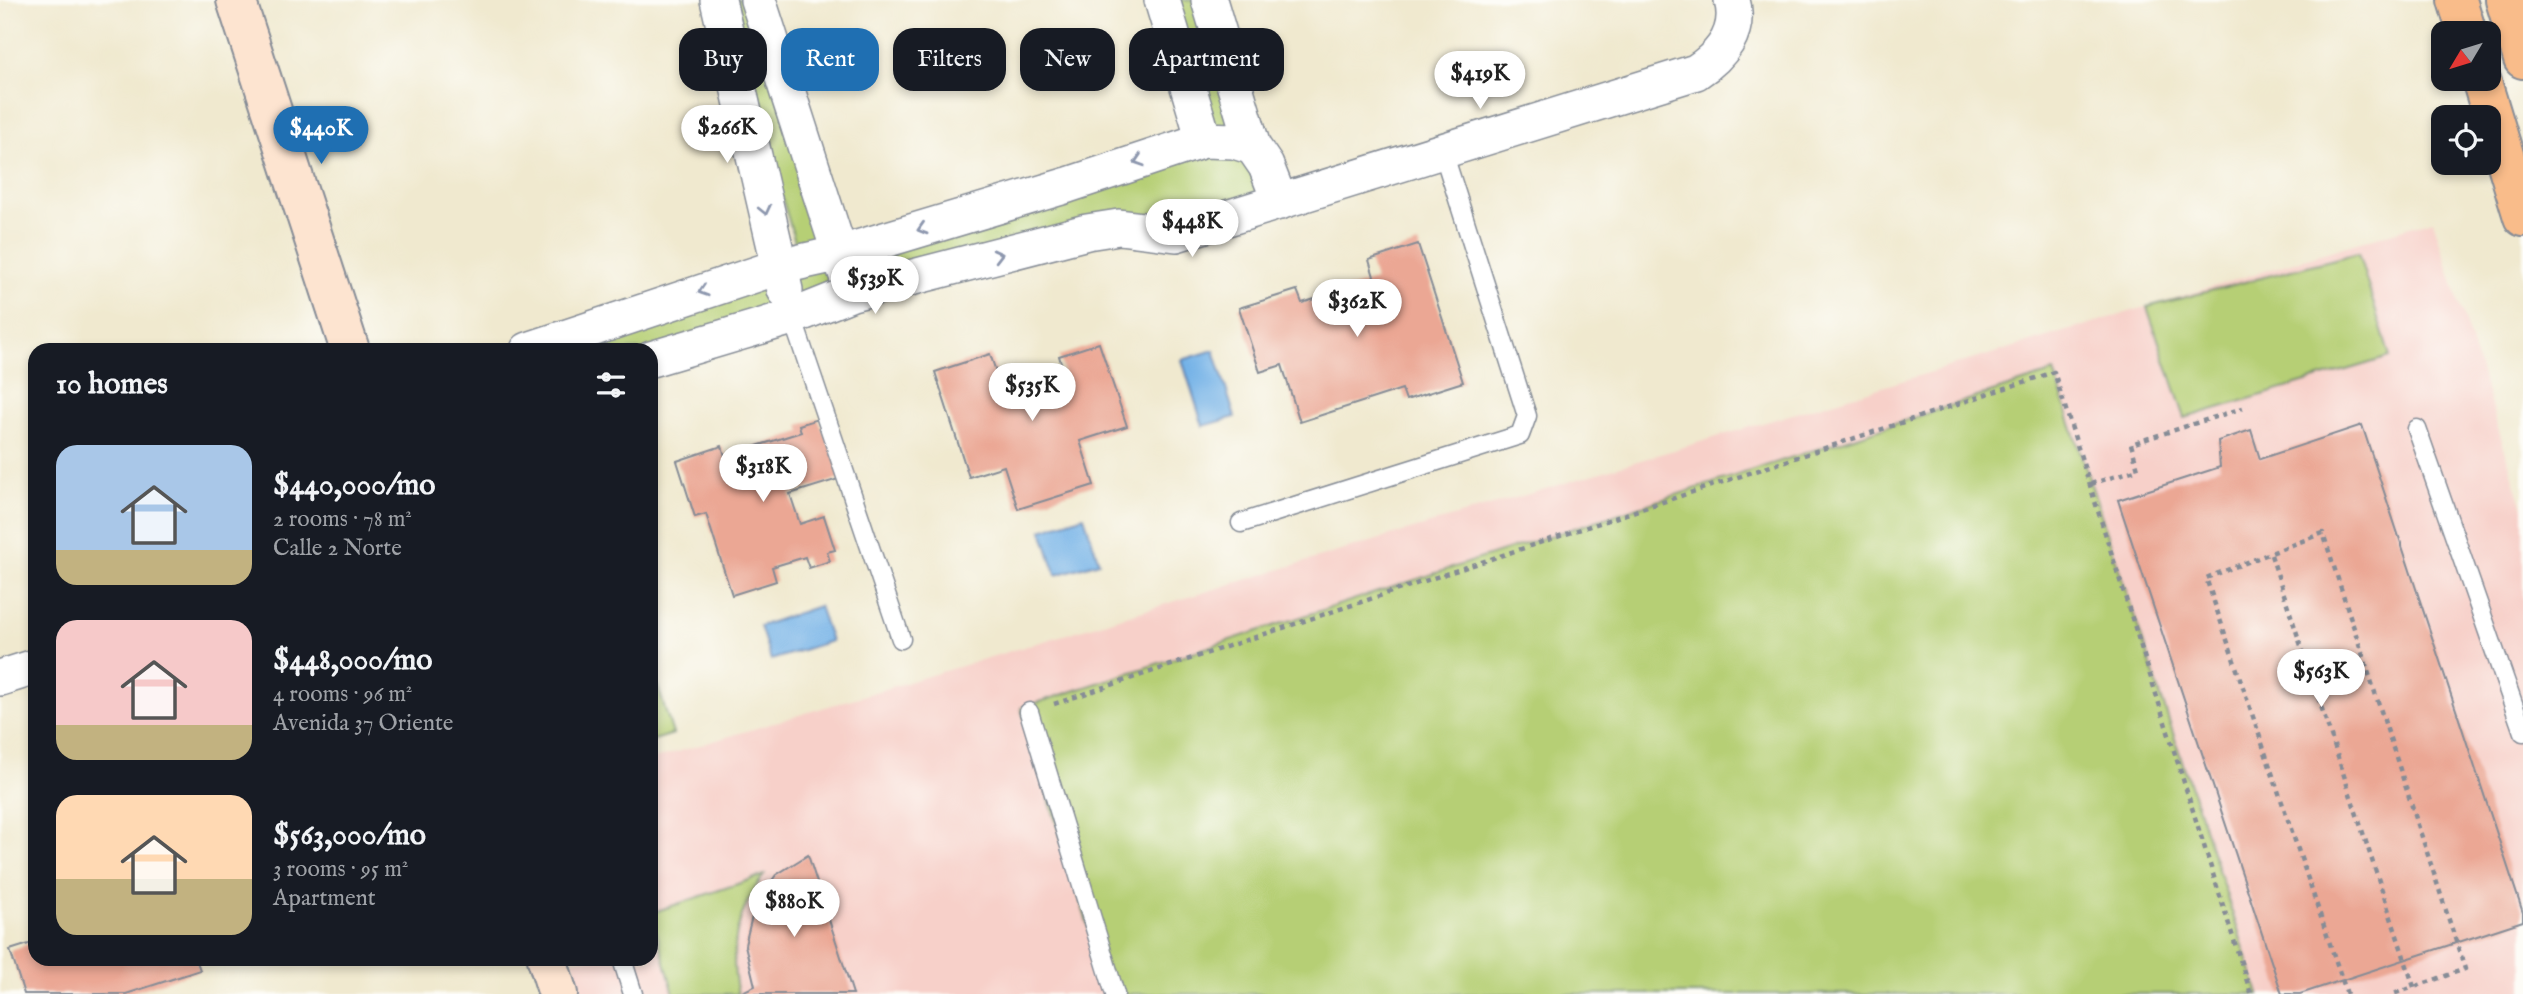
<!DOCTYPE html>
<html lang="en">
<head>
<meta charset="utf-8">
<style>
  body { margin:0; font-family:"IM FELL English",serif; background:#242831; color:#f1f3f6; height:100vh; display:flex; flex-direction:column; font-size:26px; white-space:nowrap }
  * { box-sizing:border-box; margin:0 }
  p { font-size:23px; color:#9ea1a6 }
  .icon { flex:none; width:38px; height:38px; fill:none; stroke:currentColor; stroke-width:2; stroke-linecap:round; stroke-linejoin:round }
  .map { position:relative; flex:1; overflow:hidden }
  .details { position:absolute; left:28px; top:343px; width:630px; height:623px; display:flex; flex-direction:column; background:#171b24; border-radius:21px; box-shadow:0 4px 10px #0003 }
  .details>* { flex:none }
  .top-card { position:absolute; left:679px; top:28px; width:665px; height:63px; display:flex; gap:14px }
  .needle { width:46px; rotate:232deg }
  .tools { position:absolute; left:2431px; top:21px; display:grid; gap:14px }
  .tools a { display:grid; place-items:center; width:70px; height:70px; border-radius:14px; background:#171b24; box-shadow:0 4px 10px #0003; font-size:35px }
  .price { position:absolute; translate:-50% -60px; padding:0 16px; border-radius:24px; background:#fff; color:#222; font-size:23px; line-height:46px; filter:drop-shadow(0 2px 4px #0008) }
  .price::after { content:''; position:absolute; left:50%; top:42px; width:21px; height:16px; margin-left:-10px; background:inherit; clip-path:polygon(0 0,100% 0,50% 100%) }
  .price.active { background:#1f6fb2; color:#fff }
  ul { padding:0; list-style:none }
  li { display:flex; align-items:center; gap:21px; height:175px; padding:0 28px }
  li span { display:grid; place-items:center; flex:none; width:196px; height:140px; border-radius:21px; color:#555 }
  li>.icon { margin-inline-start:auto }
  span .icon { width:84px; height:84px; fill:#fffc; stroke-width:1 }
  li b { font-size:30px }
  h2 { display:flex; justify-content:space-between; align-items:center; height:84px; padding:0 28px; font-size:30px }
  .chip { padding:0 24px; border-radius:21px; background:#171b24; box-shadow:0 4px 10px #0003; font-size:24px; line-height:63px }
  .chip.active { background:#1f6fb2; color:#fff }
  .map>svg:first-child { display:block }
</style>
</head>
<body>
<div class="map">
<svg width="2523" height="994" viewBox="0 0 2523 994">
  <rect width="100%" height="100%" fill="#fdfcf7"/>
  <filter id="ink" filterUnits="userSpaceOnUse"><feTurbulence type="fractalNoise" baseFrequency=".0143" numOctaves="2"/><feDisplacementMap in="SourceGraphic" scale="14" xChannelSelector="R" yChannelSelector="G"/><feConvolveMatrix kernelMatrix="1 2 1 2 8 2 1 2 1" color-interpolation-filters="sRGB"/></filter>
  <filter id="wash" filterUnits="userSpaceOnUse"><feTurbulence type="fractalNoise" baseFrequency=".00686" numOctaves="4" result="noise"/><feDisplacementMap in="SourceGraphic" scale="28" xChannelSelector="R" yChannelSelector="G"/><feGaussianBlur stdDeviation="1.57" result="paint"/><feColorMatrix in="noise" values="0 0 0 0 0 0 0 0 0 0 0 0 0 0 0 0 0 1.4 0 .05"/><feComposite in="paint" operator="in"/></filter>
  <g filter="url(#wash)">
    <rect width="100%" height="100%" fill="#f0e9cf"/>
    <path fill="#f7d0c9" d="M2433 220 2523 508V994H583L572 959H651V760Z"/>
    <path fill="#b6cf74" stroke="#687f69" stroke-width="2" d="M723 0H758L841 253 1204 140 1162 0H1209L1275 186 1138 230 651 350H535L802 265Z
      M2358 253 2390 357 2185 418 2147 307Z
      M2054 372 2259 994H1109L1021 708Z
      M651 665 673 734 651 741Z
      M764 875C737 912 728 949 738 994H674L651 913Z"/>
    <path fill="#75b2e7" stroke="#4870a2" stroke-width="2" d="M1214 350 1235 417 1203 426 1182 360Z
      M1084 516 1099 562 1056 575 1042 530Z
      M819 606 831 641 771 660 760 626Z"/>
    <g id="blocks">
      <path fill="#eba794" d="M1418 244 1463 382 1406 400 1402 389 1300 422 1282 365 1260 372 1239 308 1297 290 1302 303 1375 280 1369 260Z
        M1099 343 1127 426 1080 441 1094 485 1018 509 1004 466 969 477 935 372 990 354 1003 392 1064 373 1059 356Z
        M818 419 845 477 790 494 800 524 824 516 835 550 827 552 830 561 809 568 805 557 772 567 776 581 732 595 706 514 695 517 677 461 722 446 725 456 801 432 799 425Z
        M2362 425 2523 913V921L2300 994H2282L2118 500 2220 467 2218 441 2251 430 2260 459Z
        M808 855 853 994H738L755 986 745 945 755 904 776 875Z
        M35 942V959H196L200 970 126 994H24L10 950Z"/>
    </g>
  </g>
  <g filter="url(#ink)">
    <use href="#blocks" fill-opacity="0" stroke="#868c96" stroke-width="2"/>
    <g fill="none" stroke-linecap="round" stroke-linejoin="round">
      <g stroke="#868c96" stroke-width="21">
        <path id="lane" d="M792 317 901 639
          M2417 429 2523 732
          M1241 523 1520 435 1527 416 1443 152
          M1029 712 1115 994
          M622 959 633 994"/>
      </g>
      <g stroke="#868c96" stroke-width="38">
        <path id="street" d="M718 0 785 290
          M758 0 847 276
          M1162 0 1204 140
          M1209 0 1253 147 1266 166 1280 202
          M528 350 778 267 841 253 1068 185 1204 140 1234 141 1253 147
          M651 359 792 317 852 293 1087 232 1119 227 1176 234 1696 72C1721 56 1741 32 1732 0
          M0 678 35 667"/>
      </g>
      <g stroke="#868c96" stroke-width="42">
        <path id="secondary" d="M236 0 350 350
          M547 959 558 994"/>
      </g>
      <g stroke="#868c96" stroke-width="42">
        <path id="highway" d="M2457 0 2467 33
          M2505 0 2523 59
          M2481 79 2523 217"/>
      </g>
      <path stroke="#868c96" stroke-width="4.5" stroke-dasharray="5 5" stroke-linecap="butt" d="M2091 484 2138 469 2131 444 2243 408
        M2271 555 2414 987 2393 994
        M1054 704 2054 372 2251 994
        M2347 994 2206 578 2323 533 2465 969 2414 987"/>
      <use href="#lane" stroke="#fff" stroke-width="18"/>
      <use href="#street" stroke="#fff" stroke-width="35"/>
      <use href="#secondary" stroke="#fde4d0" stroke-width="38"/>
      <use href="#highway" stroke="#f9bc8a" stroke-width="38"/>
    </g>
    <defs><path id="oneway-chevron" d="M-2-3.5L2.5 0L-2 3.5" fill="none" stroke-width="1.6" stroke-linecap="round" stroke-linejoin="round" transform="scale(1.75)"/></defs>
    <g stroke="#8d97ae">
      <use href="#oneway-chevron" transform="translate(1139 161) rotate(162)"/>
      <use href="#oneway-chevron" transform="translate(765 210) rotate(77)"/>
      <use href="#oneway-chevron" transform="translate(922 229) rotate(163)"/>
      <use href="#oneway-chevron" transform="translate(998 255) rotate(-14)"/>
      <use href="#oneway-chevron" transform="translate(703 291) rotate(162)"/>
    </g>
  </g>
</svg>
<div class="tools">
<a><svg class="needle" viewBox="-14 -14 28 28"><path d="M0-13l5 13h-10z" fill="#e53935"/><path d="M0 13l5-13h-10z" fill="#9ea1a6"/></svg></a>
<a><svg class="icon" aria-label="locate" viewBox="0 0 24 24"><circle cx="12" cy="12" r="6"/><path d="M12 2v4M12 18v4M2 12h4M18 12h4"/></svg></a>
</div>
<b class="price" style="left:1480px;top:111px">$419K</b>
<b class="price" style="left:727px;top:165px">$266K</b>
<b class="price active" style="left:321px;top:166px">$440K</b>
<b class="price" style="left:1192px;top:259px">$448K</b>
<b class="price" style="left:875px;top:316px">$539K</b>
<b class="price" style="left:1357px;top:339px">$362K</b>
<b class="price" style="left:1032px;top:423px">$535K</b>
<b class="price" style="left:763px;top:504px">$318K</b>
<b class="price" style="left:2321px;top:709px">$563K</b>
<b class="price" style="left:794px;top:939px">$880K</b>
<div class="top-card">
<a class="chip">Buy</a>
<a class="chip active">Rent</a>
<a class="chip">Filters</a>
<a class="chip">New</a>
<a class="chip">Apartment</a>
</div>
<section class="details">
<h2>10 homes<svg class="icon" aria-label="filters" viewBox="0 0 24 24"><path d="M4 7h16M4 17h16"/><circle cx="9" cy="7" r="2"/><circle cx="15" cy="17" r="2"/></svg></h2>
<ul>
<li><span style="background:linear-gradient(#a9c7e8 75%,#c2b280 0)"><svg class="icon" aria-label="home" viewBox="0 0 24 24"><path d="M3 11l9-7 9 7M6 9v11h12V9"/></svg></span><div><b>$440,000/mo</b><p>2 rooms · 78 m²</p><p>Calle 2 Norte</p></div></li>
<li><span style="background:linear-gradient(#f6c9c9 75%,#c2b280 0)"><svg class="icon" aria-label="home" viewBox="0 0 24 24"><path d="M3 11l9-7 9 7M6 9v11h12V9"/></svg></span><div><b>$448,000/mo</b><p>4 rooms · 96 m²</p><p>Avenida 37 Oriente</p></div></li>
<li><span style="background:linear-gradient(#ffd9b3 60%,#c2b280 0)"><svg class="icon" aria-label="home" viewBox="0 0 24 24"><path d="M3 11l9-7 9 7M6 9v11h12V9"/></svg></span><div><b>$563,000/mo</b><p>3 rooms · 95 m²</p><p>Apartment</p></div></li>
</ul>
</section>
</div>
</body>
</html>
